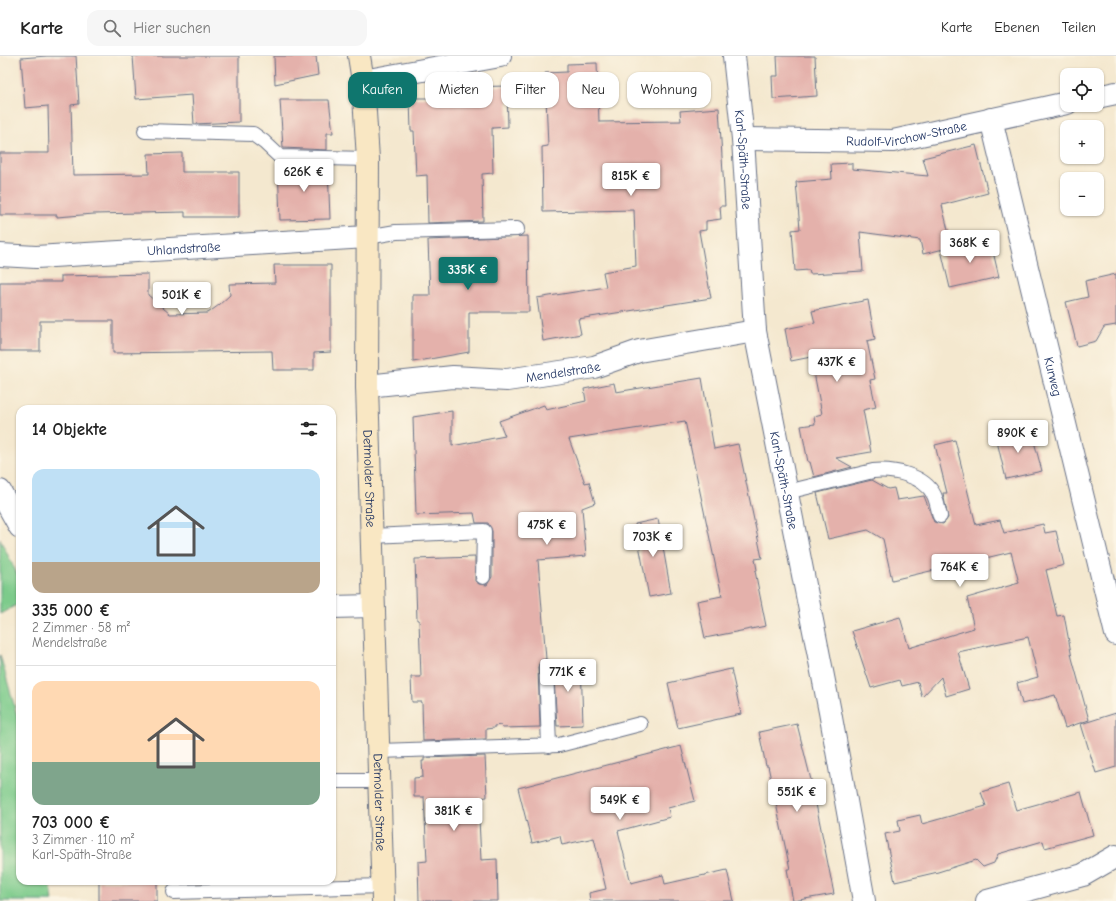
<!DOCTYPE html>
<html lang="de">
<head>
<meta charset="utf-8">
<style>
  body { margin:0; font-family:"Comic Neue",sans-serif; background:#f6f6f6; color:#222; height:100vh; display:flex; flex-direction:column; font-size:15px; white-space:nowrap }
  * { box-sizing:border-box; margin:0 }
  p { font-size:13px; color:#767676 }
  .icon { flex:none; width:22px; height:22px; fill:none; stroke:currentColor; stroke-width:2; stroke-linecap:round; stroke-linejoin:round }
  .map { position:relative; flex:1; overflow:hidden }
  .panel { position:absolute; left:16px; top:349px; width:320px; height:480px; display:flex; flex-direction:column; background:#fff; border-radius:12px; box-shadow:0 1px 3px #0004 }
  .panel>* { flex:none }
  .top-card { position:absolute; left:348px; top:16px; width:380px; height:36px; display:flex; gap:8px }
  .fabs { position:absolute; left:1060px; top:12px; display:grid; gap:8px }
  .fabs a { display:grid; place-items:center; width:44px; height:44px; border-radius:8px; background:#fff; box-shadow:0 1px 3px #0004; font-size:20px }
  .price { position:absolute; translate:-50% -34px; padding:0 9px; border-radius:4px; background:#fff; color:#222; font-size:13px; line-height:26px; filter:drop-shadow(0 1px 2px #0008) }
  .price::after { content:''; position:absolute; left:50%; top:24px; width:12px; height:9px; margin-left:-6px; background:inherit; clip-path:polygon(0 0,100% 0,50% 100%) }
  .price.on { background:#0f766e; color:#fff }
  ul { padding:0; list-style:none }
  li { display:grid; align-content:center; gap:8px; height:212px; padding:0 16px }
  li+li { border-top:1px solid #e0e0e0 }
  li span { display:grid; place-items:center; height:124px; border-radius:12px; color:#555 }
  li>.icon { margin-inline-start:auto }
  span .icon { width:72px; height:72px; fill:#fffc; stroke-width:1 }
  li b { font-size:17px }
  h2 { display:flex; justify-content:space-between; align-items:center; height:48px; padding:0 16px; font-size:17px }
  .chip { padding:0 14px; border-radius:12px; background:#fff; box-shadow:0 1px 3px #0004; font-size:14px; line-height:36px }
  .chip.on { background:#0f766e; color:#fff }
  header { display:flex; align-items:center; gap:24px; box-sizing:border-box; height:56px; padding:0 20px; background:#fff; border-bottom:1px solid #e0e0e0 }
  header strong { font-size:19px }
  nav { display:flex; gap:22px; margin-inline-start:auto; font-size:14px }
  .search { width:280px; height:36px; background:#f6f6f6; display:flex; align-items:center; gap:10px; box-sizing:border-box; padding:0 14px; border-radius:12px; color:#767676; font-size:15px }
  .map>svg:first-child { display:block }
</style>
</head>
<body>
<header>
<strong>Karte</strong>
<div class="search"><svg class="icon" aria-label="search" viewBox="0 0 24 24"><circle cx="10" cy="10" r="6"/><path d="M15 15l6 6"/></svg>Hier suchen</div>
<nav><a>Karte</a><a>Ebenen</a><a>Teilen</a></nav>
</header>
<div class="map">
<svg width="1116" height="845" viewBox="0 0 1116 845">
  <rect width="100%" height="100%" fill="#fcf5e5"/>
  <filter id="ink" filterUnits="userSpaceOnUse"><feTurbulence type="fractalNoise" baseFrequency=".025" numOctaves="2"/><feDisplacementMap in="SourceGraphic" scale="8" xChannelSelector="R" yChannelSelector="G"/><feConvolveMatrix kernelMatrix="1 2 1 2 8 2 1 2 1" color-interpolation-filters="sRGB"/></filter>
  <filter id="wash" filterUnits="userSpaceOnUse"><feTurbulence type="fractalNoise" baseFrequency=".012" numOctaves="4" result="noise"/><feDisplacementMap in="SourceGraphic" scale="16" xChannelSelector="R" yChannelSelector="G"/><feGaussianBlur stdDeviation="0.9" result="paint"/><feColorMatrix in="noise" values="0 0 0 0 0 0 0 0 0 0 0 0 0 0 0 0 0 1.4 0 .05"/><feComposite in="paint" operator="in"/></filter>
  <g filter="url(#wash)">
    <rect width="100%" height="100%" fill="#f4e8cf"/>
    <path fill="#7dcb8b" stroke="#4c7d74" d="M0 483 20 524V547L0 558Z
      M0 599 20 670V825H50L53 845H0Z"/>
    <g id="blocks">
      <path fill="#e4b1ab" d="M47 0H76L79 48 71 49 73 119 149 118 148 98 182 97V116H239V161H185V156L94 158 57 161V159H0V97H49L48 50 25 52 21 2Z
        M133 0H239V66L194 68 192 39 136 43Z
        M274 0H316L318 19 275 28Z
        M777 0H815L817 40 773 43 772 20H778Z
        M597 7 599 66 681 65 680 55 719 52 725 150H720L721 163 706 165V174L699 175 711 242 578 263 581 278 543 285 537 242 606 231 603 216 636 210 634 154 543 156 542 91 548 90 545 17 567 16V8Z
        M507 30 508 71 492 72 493 117 482 118 483 165 428 167 427 119 416 120 414 75H411L410 42H467V31Z
        M280 44H329L333 77H327V94L283 92Z
        M976 89 988 137 942 149 952 191 923 198 920 184 860 176 863 215 810 218 809 214 795 215 792 174 800 173 796 126 832 123 831 108 852 107V113L928 120 923 102Z
        M278 109 328 111 330 163 280 164Z
        M528 180 529 256H469V296L413 306V239H430L428 184Z
        M990 183 999 221 950 232 941 194Z
        M274 209H331V296L314 297V314H273L272 295 113 297V265H40V295H0V226H61V220L148 218V239L170 258 208 257 219 249 230 239 229 228 275 227Z
        M1116 218V269L1104 271 1096 285 1077 290 1066 246 1088 241 1085 225Z
        M868 244 875 283 867 285 875 323 870 324 876 351 863 354 871 396 836 402 852 411 814 421 810 406H808L801 370 815 368 814 360 822 358 811 301 791 305 785 273 815 267 812 255Z
        M702 322 714 393 738 388 762 502 755 503 757 514 755 515 766 570 705 582 697 545 722 540 685 365 569 383 585 427 589 426 595 447 582 452 586 500 538 504 546 603 541 604 538 611 540 671 502 672 501 669 494 670V672L486 673V683L423 685 422 646H412L411 621H421L419 564H417L415 503 475 501V525L479 528 487 529 492 521V475L488 467H476L474 457 416 459 413 361 452 355V390L505 380 499 365 544 349 546 354 586 345 584 333 614 327 616 336Z
        M1018 371 1020 381 1032 378 1042 415 1006 423 995 377Z
        M955 384 976 469 1000 464 1004 477 1043 468 1045 477 1056 475 1064 509 1046 514 1057 560 1064 559 1072 602 1089 664 1065 672 1055 639 1022 648 1017 627 1038 621 1028 581 958 596 969 633 946 640 941 621 922 641 918 626 902 630 900 624 871 632 852 575 900 561 909 592 974 572 967 542 1019 527 1011 496 892 524 883 483 868 474 828 483 817 437 872 424 888 433 894 432 897 444 924 440 934 466 943 468 948 462 943 437H947L935 389Z
        M658 463 671 537 649 541 635 468Z
        M581 605 583 669 557 670 553 606Z
        M731 613 741 658 678 672 668 627Z
        M1116 657V711L1096 717 1081 668Z
        M797 668 812 728 834 838 793 845 787 813H790L768 710H766L759 676Z
        M681 690 695 745 668 752 670 761 618 775 631 827 663 819 665 828 727 814 734 845H590L589 837 606 833 594 782 562 789 560 780 532 787 518 732Z
        M485 700 487 741 478 742 481 804 497 803 498 845H419L418 806 427 805 424 741H414V722L423 721 422 705H424V702Z
        M1008 728 1016 754 1081 736 1093 779 1045 792 1043 785 998 798 994 807 983 811 976 804 938 816 895 826 885 778 900 775 898 764 920 759 922 768 986 750 981 736Z
        M99 825H157V845H99Z"/>
    </g>
  </g>
  <g filter="url(#ink)">
    <use href="#blocks" fill-opacity="0" stroke="#677086" stroke-width="1"/>
    <g fill="none" stroke-linecap="round" stroke-linejoin="round">
      <g stroke="#677086" stroke-width="16">
        <path id="lane" d="M145 75 253 78 264 86 280 101 368 103
          M367 181 396 176 517 173
          M787 436 873 415C893 413 924 419 934 439 937 445 938 453 940 460
          M371 480 484 475 483 521
          M546 611 549 690
          M379 695 559 689 640 668
          M332 725H380
          M174 836 382 830"/>
      </g>
      <g stroke="#677086" stroke-width="24">
        <g id="street">
          <path id="s1" d="M734 0 743 83 755 275 830 656 864 845"/>
          <path d="M363 25 500 0"/>
          <path d="M1097 41 1116 37"/>
          <path id="s2" d="M991 63 1116 578"/>
          <path id="s3" d="M743 83 893 85 1067 47"/>
          <path id="s4" d="M0 199 36 201 367 181"/>
          <path id="s5" d="M367 330 453 321 507 324 594 311 639 295 755 275"/>
          <path d="M0 435 20 471"/>
          <path d="M332 551 373 550"/>
          <path d="M987 845 1083 819 1116 800"/>
        </g>
      </g>
      <g stroke="#677086" stroke-width="24">
        <g id="secondary">
          <path id="s6" d="M359 0 363 25 368 103 367 330 383 845"/>
        </g>
      </g>
      <use href="#lane" stroke="#fff" stroke-width="14"/>
      <use href="#street" stroke="#fff" stroke-width="22"/>
      <use href="#secondary" stroke="#f9e7c3" stroke-width="22"/>
    </g>
  </g>
  <g text-anchor="middle" dominant-baseline="central" stroke-width="3" stroke-linejoin="round" paint-order="stroke">
    <g font-size="13" fill="#1b2f5e" stroke="#fcf5e5">
      <text stroke="none"><textPath href="#s3" startOffset="164">Rudolf-Virchow-Straße</textPath></text>
      <text stroke="none"><textPath href="#s1" startOffset="104">Karl-Späth-Straße</textPath></text>
      <text stroke="none"><textPath href="#s4" startOffset="184">Uhlandstraße</textPath></text>
      <text stroke="none"><textPath href="#s5" startOffset="197">Mendelstraße</textPath></text>
      <text stroke="none"><textPath href="#s2" startOffset="265">Kurweg</textPath></text>
      <text stroke="none"><textPath href="#s6" startOffset="423">Detmolder Straße</textPath></text>
      <text stroke="none"><textPath href="#s1" startOffset="428">Karl-Späth-Straße</textPath></text>
      <text stroke="none"><textPath href="#s6" startOffset="747">Detmolder Straße</textPath></text>
    </g>
  </g>
</svg>
<div class="fabs">
<a><svg class="icon" aria-label="locate" viewBox="0 0 24 24"><circle cx="12" cy="12" r="6"/><path d="M12 2v4M12 18v4M2 12h4M18 12h4"/></svg></a>
<a>+</a>
<a>−</a>
</div>
<b class="price" style="left:304px;top:137px">626K €</b>
<b class="price" style="left:631px;top:141px">815K €</b>
<b class="price" style="left:970px;top:208px">368K €</b>
<b class="price on" style="left:468px;top:235px">335K €</b>
<b class="price" style="left:182px;top:260px">501K €</b>
<b class="price" style="left:837px;top:327px">437K €</b>
<b class="price" style="left:1018px;top:398px">890K €</b>
<b class="price" style="left:547px;top:490px">475K €</b>
<b class="price" style="left:653px;top:502px">703K €</b>
<b class="price" style="left:960px;top:532px">764K €</b>
<b class="price" style="left:568px;top:637px">771K €</b>
<b class="price" style="left:797px;top:757px">551K €</b>
<b class="price" style="left:620px;top:765px">549K €</b>
<b class="price" style="left:454px;top:776px">381K €</b>
<div class="top-card">
<a class="chip on">Kaufen</a>
<a class="chip">Mieten</a>
<a class="chip">Filter</a>
<a class="chip">Neu</a>
<a class="chip">Wohnung</a>
</div>
<section class="panel">
<h2>14 Objekte<svg class="icon" aria-label="filters" viewBox="0 0 24 24"><path d="M4 7h16M4 17h16"/><circle cx="9" cy="7" r="2"/><circle cx="15" cy="17" r="2"/></svg></h2>
<ul>
<li><span style="background:linear-gradient(#bfe0f5 75%,#b9a48a 0)"><svg class="icon" aria-label="home" viewBox="0 0 24 24"><path d="M3 11l9-7 9 7M6 9v11h12V9"/></svg></span><div><b>335 000 €</b><p>2 Zimmer · 58 m²</p><p>Mendelstraße</p></div></li>
<li><span style="background:linear-gradient(#ffd9b3 65%,#7fa58c 0)"><svg class="icon" aria-label="home" viewBox="0 0 24 24"><path d="M3 11l9-7 9 7M6 9v11h12V9"/></svg></span><div><b>703 000 €</b><p>3 Zimmer · 110 m²</p><p>Karl-Späth-Straße</p></div></li>
</ul>
</section>
</div>
</body>
</html>
